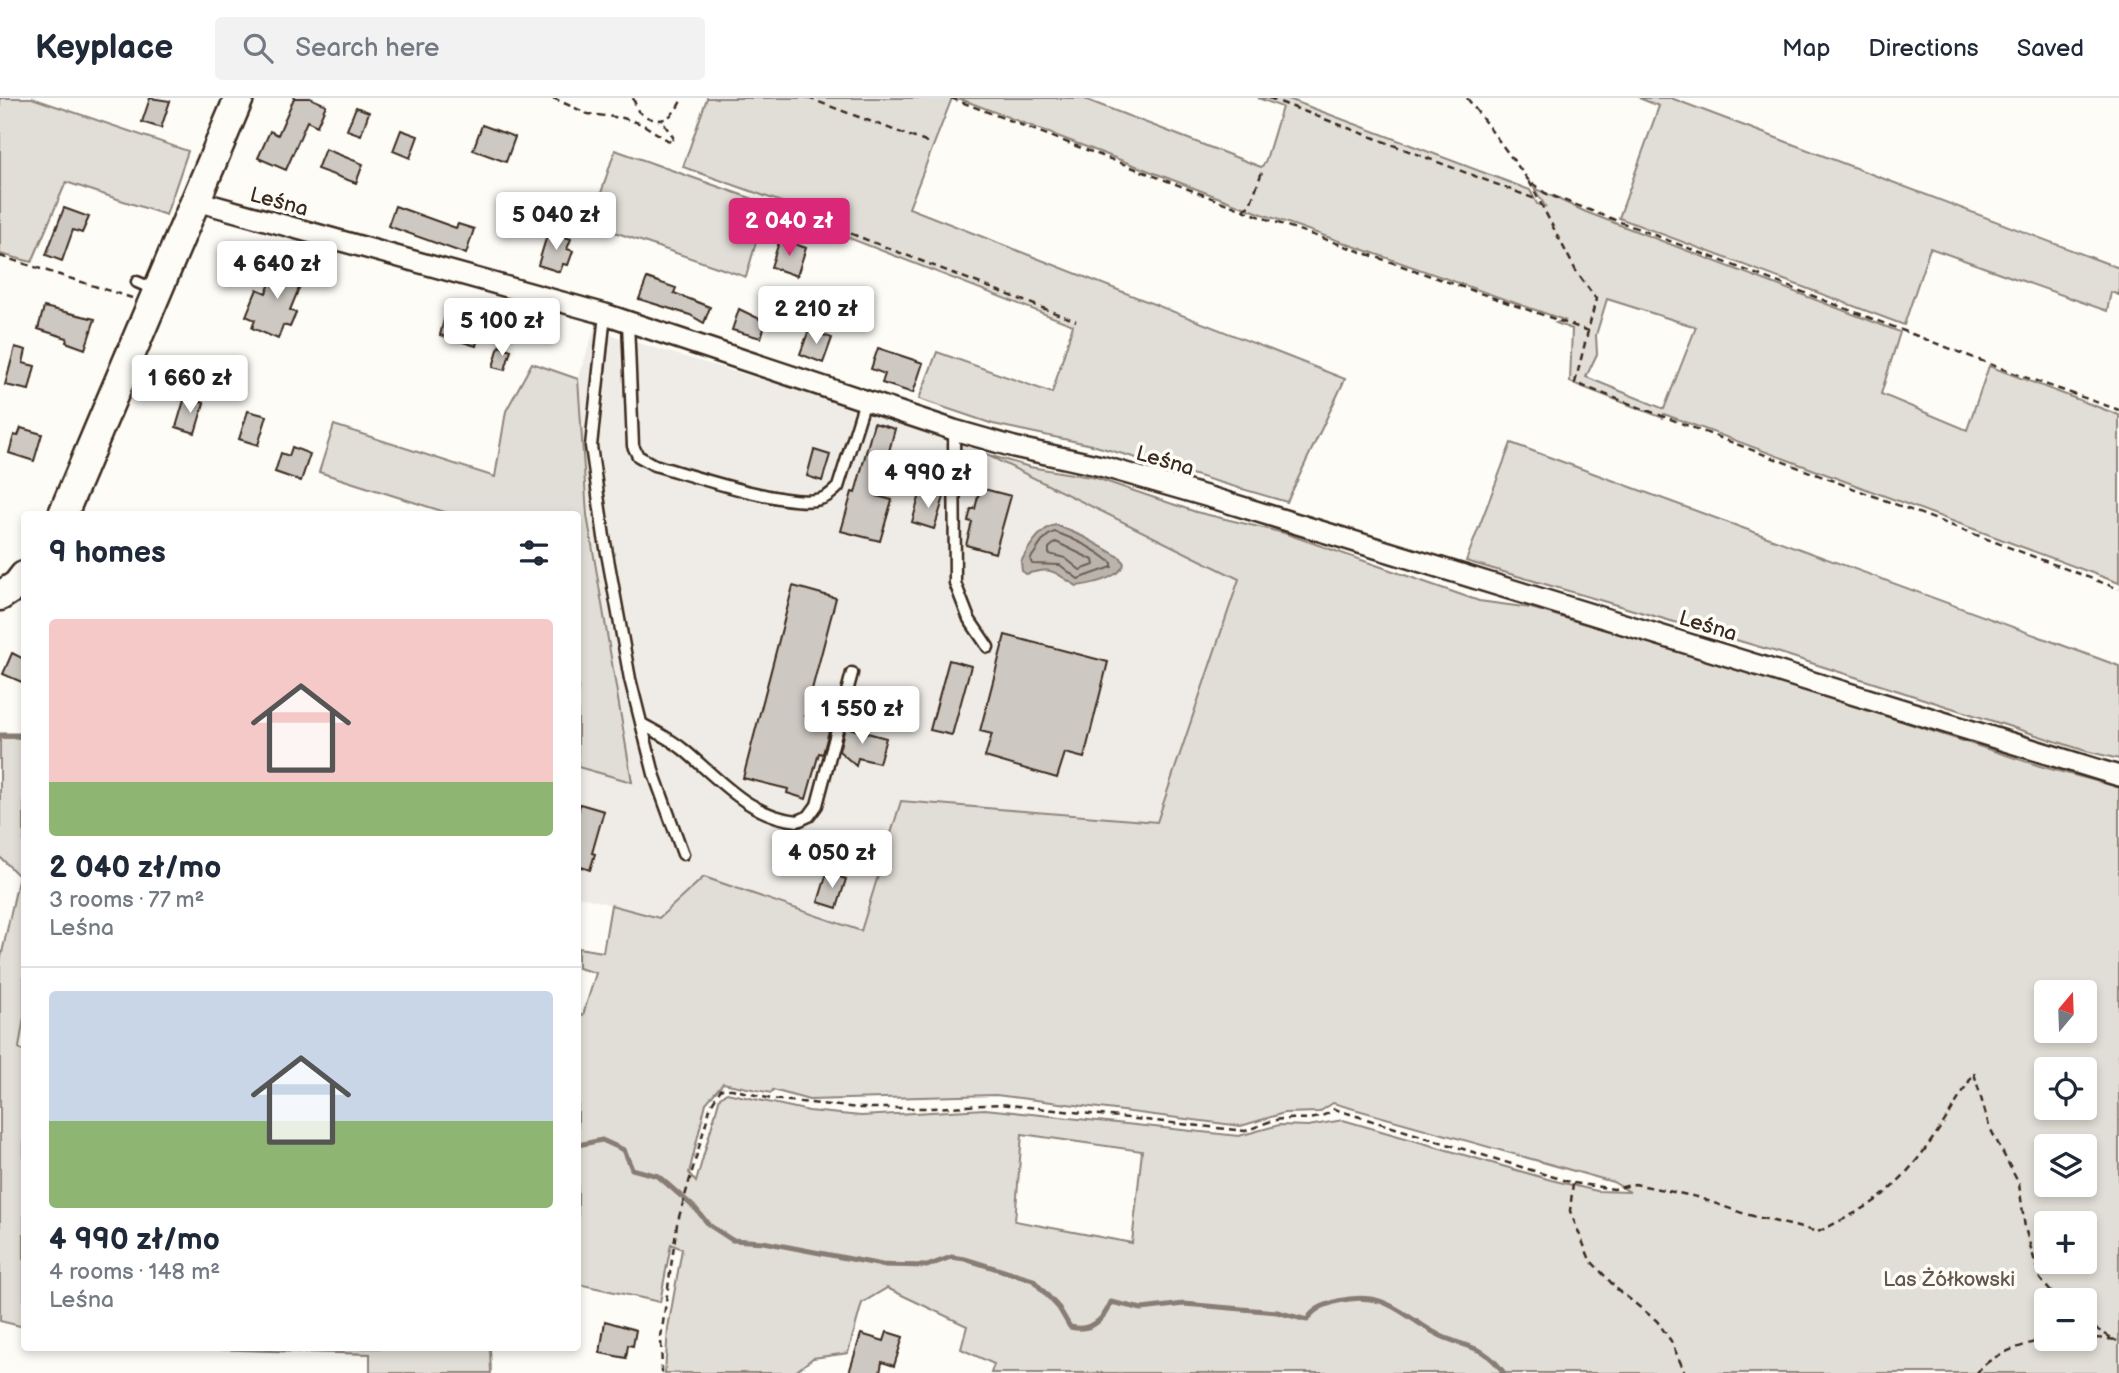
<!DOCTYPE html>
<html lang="en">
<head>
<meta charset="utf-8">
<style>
  body { margin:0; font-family:"Balsamiq Sans",sans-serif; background:#f2f2f3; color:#1f2937; height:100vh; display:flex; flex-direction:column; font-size:26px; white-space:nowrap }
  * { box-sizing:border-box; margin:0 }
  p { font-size:23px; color:#747a83 }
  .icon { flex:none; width:38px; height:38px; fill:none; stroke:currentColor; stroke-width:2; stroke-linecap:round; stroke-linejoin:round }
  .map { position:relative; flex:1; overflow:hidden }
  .panel { position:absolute; left:21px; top:413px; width:560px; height:840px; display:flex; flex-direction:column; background:#fff; border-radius:7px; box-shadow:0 4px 10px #0003 }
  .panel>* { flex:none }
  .needle { width:46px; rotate:19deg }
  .tools { position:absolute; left:2034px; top:882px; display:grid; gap:14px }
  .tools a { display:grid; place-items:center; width:63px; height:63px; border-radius:7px; background:#fff; box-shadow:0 4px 10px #0003; font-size:35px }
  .price { position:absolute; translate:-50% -60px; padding:0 16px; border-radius:7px; background:#fff; color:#222; font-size:23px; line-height:46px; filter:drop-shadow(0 2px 4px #0008) }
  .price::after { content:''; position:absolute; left:50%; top:42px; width:21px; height:16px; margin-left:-10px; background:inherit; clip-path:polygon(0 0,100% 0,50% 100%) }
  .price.current { background:#db2777; color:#fff }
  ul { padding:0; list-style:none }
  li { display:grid; align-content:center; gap:14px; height:371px; padding:0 28px }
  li+li { border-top:2px solid #e0e1e3 }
  li span { display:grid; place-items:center; height:217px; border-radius:7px; color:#555 }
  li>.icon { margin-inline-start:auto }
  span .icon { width:126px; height:126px; fill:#fffc; stroke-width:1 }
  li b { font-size:30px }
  h2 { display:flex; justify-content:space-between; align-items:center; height:84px; padding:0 28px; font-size:30px }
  header { display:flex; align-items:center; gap:42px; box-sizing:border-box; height:98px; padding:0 35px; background:#fff; border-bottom:2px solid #e0e1e3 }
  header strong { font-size:33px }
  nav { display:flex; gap:38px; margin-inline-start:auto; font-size:24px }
  .search { width:490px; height:63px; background:#f2f2f3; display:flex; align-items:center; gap:18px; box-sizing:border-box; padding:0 24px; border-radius:7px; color:#747a83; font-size:26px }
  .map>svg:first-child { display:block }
</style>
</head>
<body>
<header>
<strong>Keyplace</strong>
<div class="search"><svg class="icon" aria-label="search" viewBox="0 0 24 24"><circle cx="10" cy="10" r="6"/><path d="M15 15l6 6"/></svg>Search here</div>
<nav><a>Map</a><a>Directions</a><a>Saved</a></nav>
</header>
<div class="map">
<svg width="2119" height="1275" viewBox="0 0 2119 1275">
  <rect width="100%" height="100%" fill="#fdfcf7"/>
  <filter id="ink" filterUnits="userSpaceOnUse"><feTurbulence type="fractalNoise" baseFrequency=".0143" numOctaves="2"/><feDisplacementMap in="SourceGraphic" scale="14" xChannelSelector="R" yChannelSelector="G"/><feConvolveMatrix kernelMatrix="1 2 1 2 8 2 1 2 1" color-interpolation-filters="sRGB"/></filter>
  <g filter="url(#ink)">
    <path fill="#efece7" d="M594 232 909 325 985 356 1239 481 1157 724 861 833 704 779 659 820 578 798V669L632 684 587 417 578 281Z"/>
    <path fill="#e1ded7" stroke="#8e847a" stroke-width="2" fill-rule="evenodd" d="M0 0H32L188 53 166 117 66 84 32 164 0 156Z
      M707 0H952L909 110 1345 281 1287 404 1092 347 993 326 919 301 937 254 1052 295 1073 227 818 128 821 118 683 69Z
      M958 0H1082L1261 69 1265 65 1282 9 1258 0H1286L1530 92 1537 106 1545 108 1534 90 1586 114 1900 234 1881 296 1967 332 1989 268 2119 317V485L1664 316 1663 320 1570 284 1572 231 1556 225 1564 222 1262 116ZM1607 201 1696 229 1664 311 1586 279 1597 256 1596 237Z
      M1639 0H1671L2119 170V197L2111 194 2107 213 1930 150 1904 227 1619 120 1659 8Z
      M615 52 767 106 746 179 591 126Z
      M532 265 578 281 587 417 632 684 578 669V416H451L319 374 334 327 495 379 506 313Z
      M1511 345 2119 568V661L2086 653 1777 554 1466 463Z
      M985 356 1030 369 1096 380 1196 414 1284 435 1479 503 1531 510 1765 579 2043 669 2119 689V1275H991L994 1266 961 1251 967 1228 887 1190 862 1205 848 1255 813 1260 794 1275H665L668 1230 682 1151 671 1146 660 1204 578 1186V915L583 917 596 875 578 870V850L603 854 611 807 659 820 704 779 861 833 901 703 1157 724 1239 481ZM2046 894H2084V933H2046ZM2046 971H2084V1010H2046ZM723 985 771 995 773 992 809 1002 996 997 1241 1028 1284 1015 1319 1014 1333 1005 1613 1084 1630 1094 1597 1093 1551 1082 1343 1022 1308 1028 1279 1027 1239 1038 985 1011 861 1018 809 1013 727 995 720 999 696 1084 689 1075 706 1005ZM1022 1036 1142 1053 1132 1145 1015 1123ZM2046 1048H2084V1087H2046ZM2046 1125H2084V1164H2046ZM2046 1202H2084V1241H2046Z
      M0 640H24V919L19 950 24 953V1229L0 1223V864L19 778 0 759Z
      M178 1250H490L491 1275H370V1256Z"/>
    <path fill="#bbb4ad" stroke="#887d74" stroke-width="2" d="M1056 427 1084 439 1121 460 1124 466C1118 481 1092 486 1077 488 1054 476 1056 467 1026 476L1022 473 1021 464C1028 450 1040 430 1056 427Z"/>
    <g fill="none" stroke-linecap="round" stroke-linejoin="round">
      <path stroke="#6e6157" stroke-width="2" d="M1055 434C1075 441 1095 451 1112 465V469L1078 481 1060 467 1032 466 1030 461C1038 452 1043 437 1055 434Z
        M1056 444 1093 462 1094 467 1080 472 1065 460 1049 456V450Z"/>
      <path stroke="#887d74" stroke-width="5" d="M0 637H24
        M578 1047 602 1042 624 1052 632 1071 658 1078 696 1111 709 1127 732 1142 763 1144 882 1167 927 1168 951 1159 965 1161 1033 1182 1059 1210 1070 1229C1090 1234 1103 1223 1111 1204L1142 1211 1184 1206 1277 1214 1307 1222C1314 1210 1325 1207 1338 1203 1387 1191 1402 1219 1441 1238 1470 1251 1484 1247 1504 1275"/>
    </g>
    <path fill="#cdc8c2" stroke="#3b2a1e" stroke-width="2" d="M150 0 170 3 161 30 142 24Z
      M294 0H310L326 7 317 28 307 23 286 72 258 60 270 33 278 37Z
      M356 9 369 14 361 37 347 32Z
      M482 27 515 39 506 64 473 52Z
      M401 32 418 38 410 60 393 53Z
      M325 51 363 66 356 85 317 71Z
      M395 108 456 130 458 126 474 131 466 156 388 128Z
      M64 110 89 119 82 135 73 132 62 163 46 157Z
      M548 134 571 141 567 151 573 153 568 167 563 166 560 174 538 167Z
      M780 141 806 150 797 178 771 169Z
      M280 162 306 173 290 212 296 215 290 229 283 227 278 241 252 230 255 222 246 218 257 191 266 195Z
      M647 180 676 190 674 195 710 209 704 225 690 217 639 201Z
      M44 209 95 221 85 251 66 244 67 240 38 231Z
      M447 210 483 220 476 248 440 237Z
      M739 211 766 224 761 240 732 232Z
      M809 232 832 240 823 265 800 256Z
      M499 248 511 252 505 272 493 269Z
      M15 249 26 252 23 265 35 268 29 292 5 287Z
      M878 250 923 265 913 295 882 285 885 276 871 271Z
      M185 299 204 305 195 335 176 329Z
      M248 313 267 318 258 347 239 341Z
      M874 325 895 331 877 398 892 402 880 443 841 433 852 394 855 395Z
      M21 330 42 336 34 363 9 355 14 337 18 338Z
      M292 349 310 356 301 383 275 374 281 355 289 358Z
      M814 352 830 357 822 383 807 378Z
      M980 390 1011 398 995 455 966 447 972 424 968 423 971 411H975Z
      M921 393 944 399 934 431 912 424Z
      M793 488 836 500 805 618 831 625 823 656 819 655 806 701 787 695 788 691 743 680Z
      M1005 537 1108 564 1084 660 1065 655 1057 680 985 659 992 636 980 633Z
      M12 555 24 561V585L3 576Z
      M949 562 971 568 952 637 930 632Z
      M845 629 886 640 879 665 858 660 856 668 839 653Z
      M580 706 604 713 592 755 595 756 590 772 578 768V716Z
      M827 775 846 781 837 810 818 804Z
      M605 1223 636 1232 633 1248 628 1247 626 1260 600 1255Z
      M887 1234 903 1239 894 1268 882 1264 880 1275H849L861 1236 884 1243Z"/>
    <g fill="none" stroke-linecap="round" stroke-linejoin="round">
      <g stroke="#3b2a1e" stroke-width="15">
        <path id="lane" d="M137 184 156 192
          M605 216 591 348 604 439 630 581 654 676 683 756
          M628 224 633 348 638 358 654 367C690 377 783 408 815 402 825 401 831 396 838 389L865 303
          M954 332 955 485 969 521 988 549
          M642 626C656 634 671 641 684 652 719 681 750 719 798 723L809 718 817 707 852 575"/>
      </g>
      <g stroke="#3b2a1e" stroke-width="24">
        <path id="street" d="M197 103 605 216 954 332 1014 349 1101 368 1216 401 2119 678"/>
      </g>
      <g stroke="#3b2a1e" stroke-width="33">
        <path id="secondary" d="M63 416 239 0
          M0 498 17 487 24 478"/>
      </g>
      <path stroke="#3b2a1e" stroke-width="2.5" stroke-dasharray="7 5" stroke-linecap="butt" d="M553 0 588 16 623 20 642 26 672 45 673 39 662 23
        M633 0 638 13C657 29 673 23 682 0
        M808 0 931 46
        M951 0 1264 120 1589 233
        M1269 0 1538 102
        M1467 0 1529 83 1545 95 2016 276 2119 312
        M1529 83 1576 173 1596 201 1575 285 2119 491
        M1243 112 1250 107 1263 71
        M795 114 1076 223
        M0 158 132 200
        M1974 975 1989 1028 2019 1086 2025 1130 2040 1181 2058 1202
        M1573 1085 1570 1113 1590 1162 1617 1191 1657 1223 1671 1243 1685 1275
        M2084 1224 2117 1243
        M2084 1239 2119 1242
        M662 1275 661 1239 677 1126 711 1007 721 991H732L771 1001 858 1010H932L1001 1006 1245 1033C1257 1029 1272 1021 1284 1021 1304 1020 1317 1024 1334 1011L1573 1085 1614 1091 1635 1086 1697 1099 1745 1116 1818 1134C1837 1124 1858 1115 1875 1103 1916 1074 1949 1017 1974 975
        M1977 1275C1988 1257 2026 1246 2046 1241"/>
      <use href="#lane" stroke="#fdfcf7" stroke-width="10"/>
      <use href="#street" stroke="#fdfcf7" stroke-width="19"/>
      <use href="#secondary" stroke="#fdfcf7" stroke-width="28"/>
    </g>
  </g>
  <g text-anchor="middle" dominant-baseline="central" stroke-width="7" stroke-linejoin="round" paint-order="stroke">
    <g font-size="21" fill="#3b2a1e" stroke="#fdfcf7">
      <text transform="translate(279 104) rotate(15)">Leśna</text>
      <text transform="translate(1165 363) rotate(16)">Leśna</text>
      <text transform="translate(1708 528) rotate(17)">Leśna</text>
    </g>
    <g font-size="21" fill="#64574c" stroke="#fdfcf7">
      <text x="1949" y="1181">Las Żółkowski</text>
    </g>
  </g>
</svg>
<div class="tools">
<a><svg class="needle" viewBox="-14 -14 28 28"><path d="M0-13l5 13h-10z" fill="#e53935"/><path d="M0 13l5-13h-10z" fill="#747a83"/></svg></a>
<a><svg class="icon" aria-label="locate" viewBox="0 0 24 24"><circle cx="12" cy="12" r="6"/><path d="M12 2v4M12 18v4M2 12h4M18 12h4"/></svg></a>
<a><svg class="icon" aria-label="layers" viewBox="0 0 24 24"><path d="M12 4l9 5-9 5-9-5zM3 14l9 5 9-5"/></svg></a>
<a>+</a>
<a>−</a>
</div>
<b class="price" style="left:556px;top:154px">5 040 zł</b>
<b class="price current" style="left:789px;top:160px">2 040 zł</b>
<b class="price" style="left:277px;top:203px">4 640 zł</b>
<b class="price" style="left:816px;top:248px">2 210 zł</b>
<b class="price" style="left:502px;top:260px">5 100 zł</b>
<b class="price" style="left:190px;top:317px">1 660 zł</b>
<b class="price" style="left:928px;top:412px">4 990 zł</b>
<b class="price" style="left:862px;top:648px">1 550 zł</b>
<b class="price" style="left:832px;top:792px">4 050 zł</b>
<section class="panel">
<h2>9 homes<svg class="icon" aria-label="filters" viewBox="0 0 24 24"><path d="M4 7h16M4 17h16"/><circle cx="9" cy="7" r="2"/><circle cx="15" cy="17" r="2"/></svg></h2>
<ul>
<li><span style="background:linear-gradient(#f6c9c9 75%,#8fb573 0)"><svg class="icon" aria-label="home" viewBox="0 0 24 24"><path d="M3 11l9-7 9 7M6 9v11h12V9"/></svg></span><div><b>2 040 zł/mo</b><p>3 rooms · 77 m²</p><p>Leśna</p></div></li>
<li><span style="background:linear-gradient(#c9d6e8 60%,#8fb573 0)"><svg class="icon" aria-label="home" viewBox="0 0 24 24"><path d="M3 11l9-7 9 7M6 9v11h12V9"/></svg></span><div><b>4 990 zł/mo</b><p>4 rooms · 148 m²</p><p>Leśna</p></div></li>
</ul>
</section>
</div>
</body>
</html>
